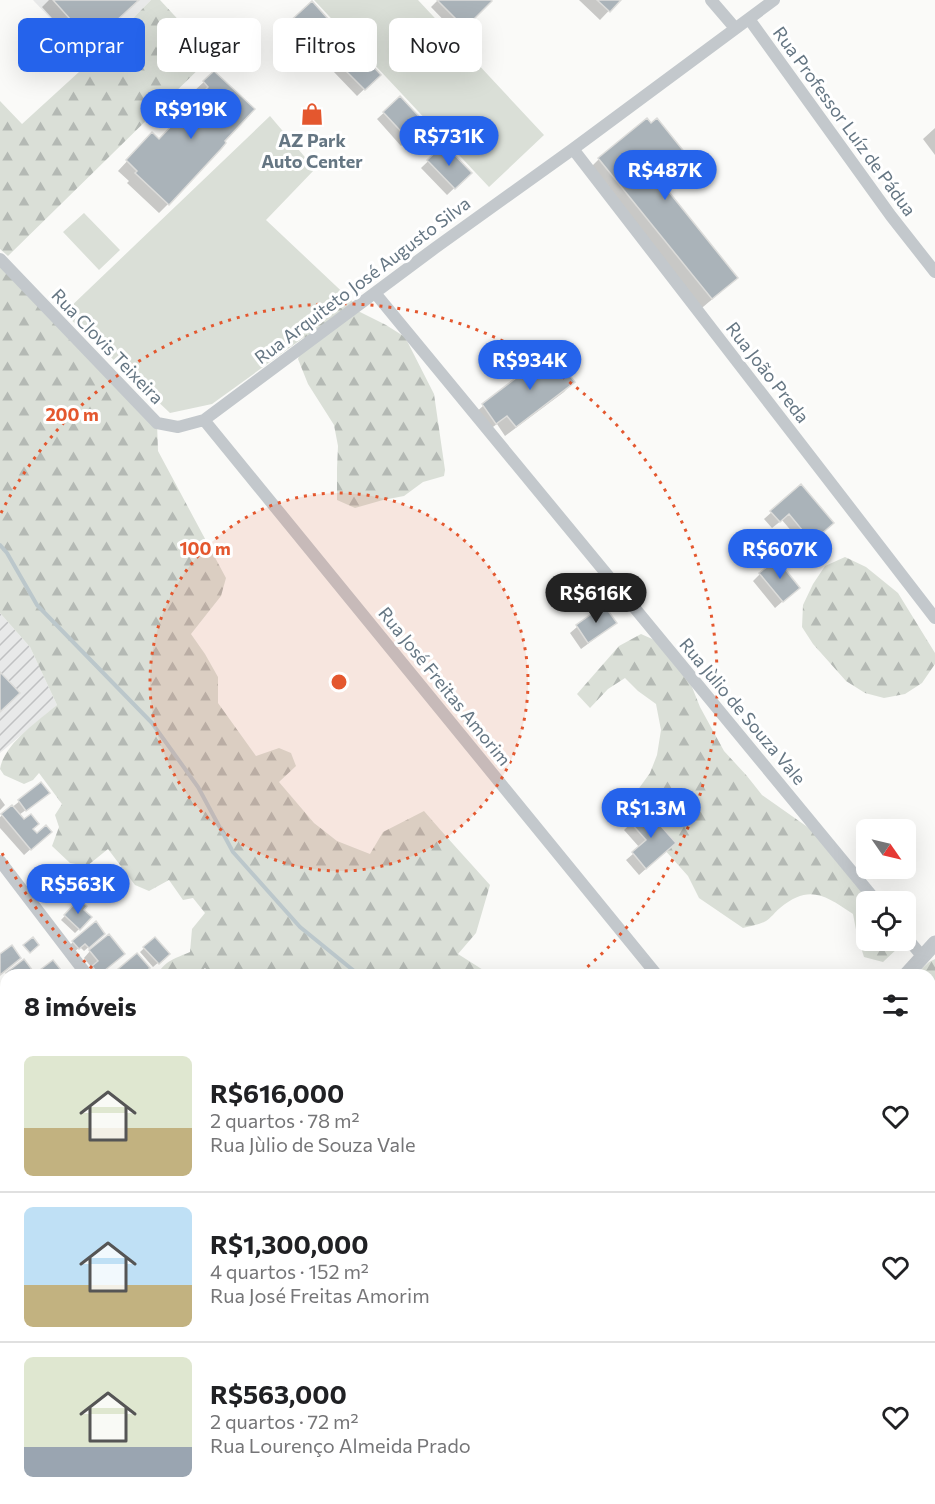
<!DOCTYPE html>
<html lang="pt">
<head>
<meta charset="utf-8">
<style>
  body { margin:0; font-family:Commissioner,sans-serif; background:#f6f6f6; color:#202124; height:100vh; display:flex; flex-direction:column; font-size:22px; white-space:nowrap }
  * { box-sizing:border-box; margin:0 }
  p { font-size:20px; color:#757577 }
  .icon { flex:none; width:33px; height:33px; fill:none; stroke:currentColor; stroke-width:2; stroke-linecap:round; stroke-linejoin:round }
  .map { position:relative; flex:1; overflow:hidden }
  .sheet { position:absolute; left:0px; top:969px; width:936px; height:536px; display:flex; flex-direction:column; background:#fff; border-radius:18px 18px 0 0; box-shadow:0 6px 24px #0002 }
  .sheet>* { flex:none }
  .top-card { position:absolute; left:18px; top:18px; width:600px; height:54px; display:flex; gap:12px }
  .needle { width:39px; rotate:124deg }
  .buttons { position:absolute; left:856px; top:819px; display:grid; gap:12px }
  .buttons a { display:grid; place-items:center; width:60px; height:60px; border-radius:9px; background:#fff; box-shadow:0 6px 24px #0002; font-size:30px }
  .price { position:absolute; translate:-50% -51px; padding:0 14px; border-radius:21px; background:#2563eb; color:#fff; font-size:20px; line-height:39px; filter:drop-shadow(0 2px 3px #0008) }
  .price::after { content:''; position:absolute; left:50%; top:36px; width:18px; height:14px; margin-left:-9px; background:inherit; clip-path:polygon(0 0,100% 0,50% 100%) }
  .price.selected { background:#222; color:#fff }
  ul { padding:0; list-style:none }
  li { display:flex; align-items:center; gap:18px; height:150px; padding:0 24px }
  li+li { border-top:2px solid #e0e0e0 }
  li span { display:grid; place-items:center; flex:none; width:168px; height:120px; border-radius:9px; color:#555 }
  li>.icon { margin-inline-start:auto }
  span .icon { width:72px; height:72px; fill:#fffc; stroke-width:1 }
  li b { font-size:26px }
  h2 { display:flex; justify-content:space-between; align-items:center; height:72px; padding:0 24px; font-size:26px }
  .chip { padding:0 21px; border-radius:9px; background:#fff; box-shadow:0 6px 24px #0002; font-size:21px; line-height:54px }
  .chip.selected { background:#2563eb; color:#fff }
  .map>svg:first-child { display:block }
</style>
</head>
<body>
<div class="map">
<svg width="935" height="1504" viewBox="0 0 935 1504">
  <defs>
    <pattern id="industrial-furrows" width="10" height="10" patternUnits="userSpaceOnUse" patternTransform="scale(1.5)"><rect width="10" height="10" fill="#e8e9e9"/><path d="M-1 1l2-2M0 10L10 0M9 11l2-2" fill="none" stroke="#c0c1c2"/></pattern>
    <pattern id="forest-firs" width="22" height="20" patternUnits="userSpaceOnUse" patternTransform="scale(1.5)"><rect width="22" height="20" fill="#dadfd7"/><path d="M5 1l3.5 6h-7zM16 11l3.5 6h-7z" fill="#b4b9b4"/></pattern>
  </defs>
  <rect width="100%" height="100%" fill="#fafaf8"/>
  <path fill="#e8e9e9" d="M33 0H151L91 61Z"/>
  <path fill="url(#industrial-furrows)" d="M0 613 30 647 57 705 0 753Z
    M6 1493V1498H590L596 1504H0V1494Z"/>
  <path fill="#dadfd7" d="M314 0H418L544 135 489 187Z
    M270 116 315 169 266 220 353 302 212 404 170 413 64 313Z
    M84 213 120 250 99 270 63 232Z
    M930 1487 935 1493V1504H615L610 1499 930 1498Z"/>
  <path fill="url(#forest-firs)" d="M151 0H160L212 56 8 256 0 249V101L22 124 91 61Z
    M0 259 157 423 158 451 226 578 221 596 191 634 205 654 218 677V703L256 756 279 748 291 753 296 766 279 782 314 823 337 841 370 854 383 832 424 811C445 836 468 860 490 885L476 933 458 954 491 975H212L205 968 196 975H158C162 962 178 957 190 952L192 929 205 913 193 898 183 900 169 880 149 891 135 885 108 849 87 866 70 863 52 846 59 827 55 815 62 804 39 773 33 780 24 784 4 775 0 769C4 744 38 721 57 705L30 647 0 613Z
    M342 303 386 325 405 337 434 394 445 470 444 476 423 482 404 496 383 500 355 508 337 500V468L338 446 334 425 308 384 298 359 305 336 325 314Z
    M845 557 866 567 898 593 935 653V664L922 683 905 694 884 698 865 693 846 681 813 644 802 627 803 605 813 584 825 566Z
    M641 634 659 642 680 657 700 707 724 751 747 776 762 795 836 847 877 901 867 902V940L896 941 899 947 883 962 864 957 857 935 853 914C825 895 809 884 780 908 775 912 771 918 766 921 759 925 750 926 743 928L699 898 688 876 647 830 636 813 637 791 650 773 657 755 661 730 656 704 638 691 625 678 608 689 590 708 577 694 619 646Z
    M935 959V1034L930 1031V975H915L929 962Z"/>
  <path fill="#0003" d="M49 0H138L91 43 87 39 78 47 42 7Z
    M438 0H489L490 1 457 34 431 7Z
    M579 0H619L600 20Z
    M287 26 327 35 303 57 281 33Z
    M355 50 379 75 357 96 333 71Z
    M214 73 168 204 159 213 127 183 129 181 118 171 143 144 159 141 199 97 194 91Z
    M400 98 424 124 401 146 377 119Z
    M935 128V155L923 139Z
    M444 146 470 173 447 195 421 168Z
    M684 154 656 178 736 277 722 291 697 312 585 173 599 159Z
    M551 353 573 382 564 392 505 436 497 424 486 432 473 415 483 406Z
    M801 486 825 530 805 547 782 520 772 528 764 519Z
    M760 574 791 594 775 608 753 581Z
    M604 607 615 622 608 629 581 649 570 633 577 627Z
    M41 784 43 797 19 815 31 830 43 838 24 855 0 828V817Z
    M0 798 5 805 0 810Z
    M645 810 667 850 639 875 626 860 640 848 624 830Z
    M63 871 64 881 47 895 42 889Z
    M79 901 81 910 90 918 75 933 61 920Z
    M99 938 84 951 80 947 74 952 69 946 73 942Z
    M154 939 168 954 153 967 140 952Z
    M90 951 116 960 99 975H87L92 968 84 958Z
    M930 1087 935 1090V1125L930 1122Z
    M930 1126 935 1129V1181L930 1178Z
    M6 1231V1242L0 1247V1236Z
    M935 1249V1277L932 1280 930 1277V1254Z
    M0 1283 4 1288 0 1293Z
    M6 1297V1426L0 1431V1299Z
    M6 1435V1459H3L0 1455V1440Z
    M183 1498H288L292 1504H199L198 1502 196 1504H187Z
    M317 1498H327L321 1503Z
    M331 1498H365L358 1504H335Z
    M427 1498H488L482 1504H429L431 1503Z
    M545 1498 538 1504 525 1503 529 1498Z"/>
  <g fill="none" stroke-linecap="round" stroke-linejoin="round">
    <path stroke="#bbc7cb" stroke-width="4" d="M0 545 7 553 37 605 152 723 198 787 233 852 300 927 359 975
      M846 1498 851 1504"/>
  </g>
  <path fill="#aab3b9" stroke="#dcdcda" stroke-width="1.5" d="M53 0H139L101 35 98 31 88 39Z
    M437 0H491L492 1 465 28Z
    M597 0H621L610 12Z
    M312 1 336 28 311 51 286 25Z
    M355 47 381 75 365 90 338 63Z
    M214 71 255 109 225 141 226 143 221 149 169 205 135 173 137 171 126 160 152 132 159 139 208 87 203 81Z
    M400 96 426 124 409 140 383 112Z
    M647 118 651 123 657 118 686 154 657 177 738 278 712 299 598 158Z
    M444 144 472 173 455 189 427 160Z
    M551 351 575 382 516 427 507 416 496 424 482 404Z
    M801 484 834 523 812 542 789 514 780 522 770 511Z
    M777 559 800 588 783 602 759 573Z
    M604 605 617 623 588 643 576 625Z
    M0 672 20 693 0 712Z
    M41 782 50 793 26 811 18 800Z
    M12 805 24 819 31 814 39 824 33 829 37 833 46 825 52 832 31 850 1 814Z
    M645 808 676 843 646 869 632 852 646 840 630 822Z
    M63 869 70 877 52 891 46 883Z
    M79 899 87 906 84 910 92 917 80 930 64 915Z
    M96 921 105 934 89 948 85 944 79 949 72 941Z
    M109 934 125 954 99 975 92 966 98 961 89 950Z
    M33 937 39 945 30 953 23 945Z
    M155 937 170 954 159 964 143 947Z
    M12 945 21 958 0 975V954Z
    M137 953 150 968 142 975H111Z
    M24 959 33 971 27 975H7L6 973Z
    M53 960 61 970 53 975H38L36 973Z
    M5 1019 6 1021V1037L0 1042V1023Z
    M930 1085 935 1089V1110L930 1107Z
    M930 1124 935 1127V1161L930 1158Z
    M935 1247V1274L930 1269V1252Z
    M5 1293 6 1295V1423L0 1415V1297Z
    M930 1353 935 1357V1433L930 1441Z
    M211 1498H290L294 1504H215Z
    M445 1498H489L483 1504H450Z
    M503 1498H518L523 1504H498Z"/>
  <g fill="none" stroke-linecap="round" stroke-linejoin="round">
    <path stroke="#c3c8cc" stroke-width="12" d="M711 0 735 28
      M749 19 891 216 935 272
      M573 149 935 618
      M0 259 157 423 178 427 204 420 435 248 573 149 774 0
      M375 293 877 902
      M204 420 657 975
      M0 861 87 975
      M906 937 922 956
      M930 1055 935 1058
      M0 1092 6 1100
      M930 1232 935 1226
      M930 1330 935 1333
      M0 1444 6 1452
      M42 1498 46 1504
      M310 1498 314 1504
      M604 1498 610 1504"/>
    <path stroke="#c3c8cc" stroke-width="15" d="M906 975 935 943
      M0 1486 6 1485"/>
  </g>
  <circle cx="339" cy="682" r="189" fill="#e4572e" fill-opacity=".12"/>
  <g fill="none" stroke="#e4572e" stroke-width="3" stroke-dasharray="3 6">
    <circle cx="339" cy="682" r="189"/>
    <path d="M99 974A378 378 0 0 1 1 851M1 513A378 378 0 1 1 579 974"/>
  </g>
  <defs>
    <g id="shop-bare" transform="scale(1.8)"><path d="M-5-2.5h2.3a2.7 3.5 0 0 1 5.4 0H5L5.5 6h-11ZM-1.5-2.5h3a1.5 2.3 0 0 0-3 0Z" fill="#e4572e" stroke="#fff" stroke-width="2.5" paint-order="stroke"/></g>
  </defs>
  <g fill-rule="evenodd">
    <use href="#shop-bare" x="312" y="114"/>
  </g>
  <g text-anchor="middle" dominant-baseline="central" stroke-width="6" stroke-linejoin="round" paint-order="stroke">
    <g font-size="18" fill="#657683" stroke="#fff">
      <text transform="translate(845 121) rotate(54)">Rua Professor Luíz de Pádua</text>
      <text transform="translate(362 280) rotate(-37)">Rua Arquiteto José Augusto Silva</text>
      <text transform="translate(108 346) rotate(46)">Rua Clovis Teixeira</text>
      <text transform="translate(768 372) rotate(52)">Rua João Preda</text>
      <text transform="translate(445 686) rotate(51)">Rua José Freitas Amorim</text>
      <text transform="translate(743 711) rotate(50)">Rua Jùlio de Souza Vale</text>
    </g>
    <g font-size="18" font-weight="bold" fill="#657683" stroke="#fff">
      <text x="312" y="140">AZ Park<tspan x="312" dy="21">Auto Center</tspan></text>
    </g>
  </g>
  <circle cx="339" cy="682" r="9" fill="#e4572e" stroke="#fff" stroke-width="3"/>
  <g font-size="18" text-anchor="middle" font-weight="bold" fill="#e4572e" stroke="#fff" stroke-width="6" stroke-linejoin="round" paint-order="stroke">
    <text x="72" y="421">200 m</text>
    <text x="205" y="555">100 m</text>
  </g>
</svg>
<div class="buttons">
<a><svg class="needle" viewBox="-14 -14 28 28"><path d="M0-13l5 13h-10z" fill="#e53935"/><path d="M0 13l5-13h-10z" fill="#757577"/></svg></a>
<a><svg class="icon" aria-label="locate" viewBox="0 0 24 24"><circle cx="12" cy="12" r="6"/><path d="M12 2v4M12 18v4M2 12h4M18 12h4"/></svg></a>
</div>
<b class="price" style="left:191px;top:140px">R$919K</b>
<b class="price" style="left:449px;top:167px">R$731K</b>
<b class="price" style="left:665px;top:201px">R$487K</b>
<b class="price" style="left:530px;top:391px">R$934K</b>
<b class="price" style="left:780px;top:580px">R$607K</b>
<b class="price selected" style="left:596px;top:624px">R$616K</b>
<b class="price" style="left:651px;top:839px">R$1.3M</b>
<b class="price" style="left:78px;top:915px">R$563K</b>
<div class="top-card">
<a class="chip selected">Comprar</a>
<a class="chip">Alugar</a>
<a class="chip">Filtros</a>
<a class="chip">Novo</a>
</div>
<section class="sheet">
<h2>8 imóveis<svg class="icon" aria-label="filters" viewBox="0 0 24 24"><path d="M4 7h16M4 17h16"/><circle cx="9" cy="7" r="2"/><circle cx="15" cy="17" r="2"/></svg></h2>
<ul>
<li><span style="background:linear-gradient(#dfe7d0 60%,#c2b280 0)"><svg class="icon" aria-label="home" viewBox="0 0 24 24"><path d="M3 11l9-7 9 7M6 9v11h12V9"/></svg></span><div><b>R$616,000</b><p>2 quartos · 78 m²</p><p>Rua Jùlio de Souza Vale</p></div><svg class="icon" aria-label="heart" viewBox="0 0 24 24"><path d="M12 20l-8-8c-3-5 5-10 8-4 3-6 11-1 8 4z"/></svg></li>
<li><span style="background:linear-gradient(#bfe0f5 65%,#c2b280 0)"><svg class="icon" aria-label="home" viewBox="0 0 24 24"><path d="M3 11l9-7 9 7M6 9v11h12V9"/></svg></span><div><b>R$1,300,000</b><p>4 quartos · 152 m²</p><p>Rua José Freitas Amorim</p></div><svg class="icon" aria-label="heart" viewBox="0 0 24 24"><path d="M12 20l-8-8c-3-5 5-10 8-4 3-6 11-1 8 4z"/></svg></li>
<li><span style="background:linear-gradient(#dfe7d0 75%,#9aa5b1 0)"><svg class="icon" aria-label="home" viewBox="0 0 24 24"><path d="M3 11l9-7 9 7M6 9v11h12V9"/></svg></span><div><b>R$563,000</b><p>2 quartos · 72 m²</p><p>Rua Lourenço Almeida Prado</p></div><svg class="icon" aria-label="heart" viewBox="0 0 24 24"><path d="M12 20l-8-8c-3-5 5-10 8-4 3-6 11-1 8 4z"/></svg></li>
</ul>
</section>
</div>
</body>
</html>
